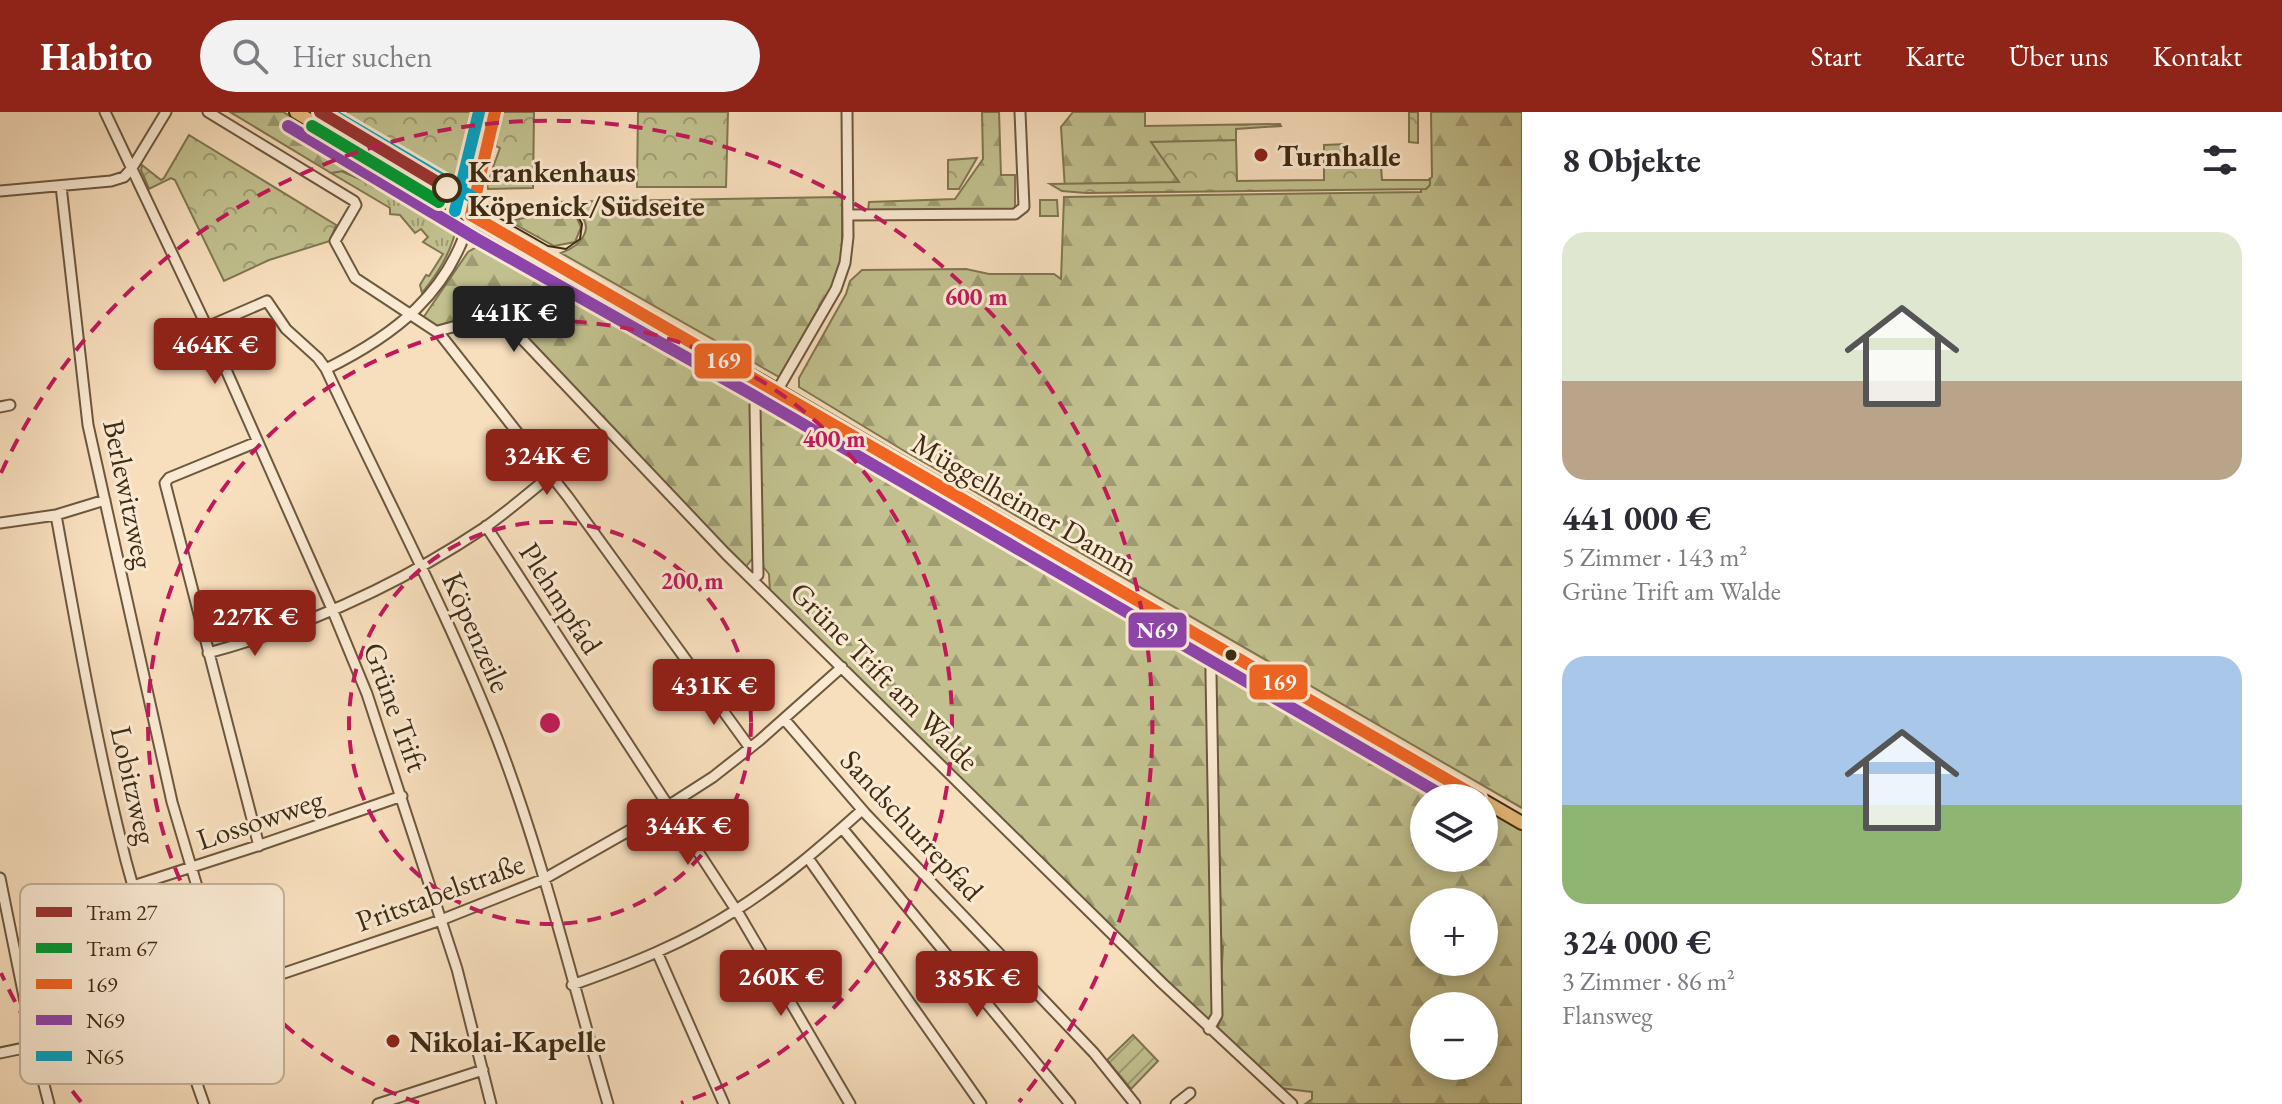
<!DOCTYPE html>
<html lang="de">
<head>
<meta charset="utf-8">
<style>
  body { margin:0; font-family:"EB Garamond",serif; background:#f2f2f3; color:#2b2b33; height:100vh; display:flex; flex-direction:column; font-size:30px; white-space:nowrap }
  * { box-sizing:border-box; margin:0 }
  p { font-size:26px; color:#7c7c81 }
  .icon { flex:none; width:44px; height:44px; fill:none; stroke:currentColor; stroke-width:2; stroke-linecap:round; stroke-linejoin:round }
  .map { position:relative; flex:1; overflow:hidden }
  .panel { display:flex; flex-direction:column; background:#fff; width:760px }
  .panel>* { flex:none }
  .buttons { position:absolute; left:1410px; top:672px; display:grid; gap:16px }
  .buttons a { display:grid; place-items:center; width:88px; height:88px; border-radius:50%; background:#fff; box-shadow:0 4px 12px #0003; font-size:40px }
  .price { position:absolute; translate:-50% -68px; padding:0 18px; border-radius:8px; background:#8f2418; color:#fff; font-size:26px; line-height:52px; filter:drop-shadow(0 2px 4px #0008) }
  .price::after { content:''; position:absolute; left:50%; top:48px; width:24px; height:18px; margin-left:-12px; background:inherit; clip-path:polygon(0 0,100% 0,50% 100%) }
  .price.current { background:#222; color:#fff }
  ul { padding:0; list-style:none }
  li { display:grid; align-content:center; gap:16px; height:424px; padding:0 40px }
  li span { display:grid; place-items:center; height:248px; border-radius:24px; color:#555 }
  li>.icon { margin-inline-start:auto }
  span .icon { width:144px; height:144px; fill:#fffc; stroke-width:1 }
  li b { font-size:34px }
  h2 { display:flex; justify-content:space-between; align-items:center; height:96px; padding:0 40px; font-size:34px }
  header { display:flex; align-items:center; gap:48px; box-sizing:border-box; height:112px; padding:0 40px; background:#8f2418; color:#fff }
  header strong { font-size:38px }
  nav { display:flex; gap:44px; margin-inline-start:auto; font-size:28px }
  .search { width:560px; height:72px; background:#f2f2f3; display:flex; align-items:center; gap:20px; box-sizing:border-box; padding:0 28px; border-radius:44px; color:#7c7c81; font-size:30px }
  main { display:flex; flex:1; min-height:0 }
  .map>svg:first-child { display:block }
</style>
</head>
<body>
<header>
<strong>Habito</strong>
<div class="search"><svg class="icon" aria-label="search" viewBox="0 0 24 24"><circle cx="10" cy="10" r="6"/><path d="M15 15l6 6"/></svg>Hier suchen</div>
<nav><a>Start</a><a>Karte</a><a>Über uns</a><a>Kontakt</a></nav>
</header>
<main>
<div class="map">
<svg width="1522" height="992" viewBox="0 0 1522 992">
  <defs>
    <pattern id="grass-tufts" width="24" height="20" patternUnits="userSpaceOnUse" patternTransform="scale(2)"><rect width="24" height="20" fill="#c1c08e"/><path d="M3 7l-1-3M5 7V3M7 7l1-3M15 17l-1-3M17 17v-4M19 17l1-3" fill="none" stroke="#9e9c73"/></pattern>
    <pattern id="forest-firs" width="22" height="20" patternUnits="userSpaceOnUse" patternTransform="scale(2)"><rect width="22" height="20" fill="#c1c08e"/><path d="M5 1l3.5 6h-7zM16 11l3.5 6h-7z" fill="#9e9c73"/></pattern>
    <pattern id="park-crowns" width="20" height="18" patternUnits="userSpaceOnUse" patternTransform="scale(2)"><rect width="20" height="18" fill="#c1c08e"/><path d="M2 6a3 3 0 1 1 6 0M12 15a3 3 0 1 1 6 0" fill="none" stroke="#9e9c73"/></pattern>
    <pattern id="garden-furrows" width="10" height="10" patternUnits="userSpaceOnUse" patternTransform="scale(2)"><rect width="10" height="10" fill="#c1c08e"/><path d="M-1 1l2-2M0 10L10 0M9 11l2-2" fill="none" stroke="#9e9c73"/></pattern>
  </defs>
  <rect width="100%" height="100%" fill="#f7debc"/>
  <filter id="stains"><feTurbulence type="fractalNoise" baseFrequency=".0025" numOctaves="4"/><feColorMatrix values="0 0 0 0 .2 0 0 0 0 .09 0 0 0 0 .02 0 0 0 .5 -.17"/></filter>
  <radialGradient id="worn" r=".72"><stop offset=".6" stop-color="#630" stop-opacity="0"/><stop offset="1" stop-color="#630" stop-opacity=".3"/></radialGradient>
  <path fill="url(#grass-tufts)" stroke="#807650" stroke-width="2" d="M304 0H315L411 56 409 61Z
    M341 59 432 98 437 95 452 106 457 114C451 140 439 160 422 181L420 173 426 163 429 164 443 142 423 130 428 125 421 117 415 121 400 103 390 102V96L331 61Z"/>
  <path fill="url(#forest-firs)" stroke="#807650" stroke-width="2" fill-rule="evenodd" d="M230 0H283L379 55 393 68 437 95 425 99 404 86 372 74 357 63 343 59 331 61Z
    M982 0H999L1001 63H1015V98L868 99 869 90 955 87 983 47Z
    M1073 0H1145V14L1280 12 1281 14 1236 17V74L1065 77 1061 15Z
    M1431 0H1522V696L906 340 799 275V266L846 182 850 169 862 158 966 157 989 162H1054L1061 167 1064 85 1421 80V73L1432 65Z
    M840 85 842 87V149L836 173 822 190 779 265 561 141C581 134 597 115 576 99 569 93 560 94 552 90Z
    M564 98 576 104 581 115 575 130 554 134 509 109Z
    M485 130 531 143 751 270 755 443 745 456 498 198 436 215 423 206 468 140Z
    M773 285 818 308 1123 486 1159 512 1208 539 1213 906 1208 909 770 480 769 462 761 452 758 298H768L766 292Z
    M1218 541 1350 617 1351 630H1355V624L1358 622 1469 686H1424V746H1484V695L1522 717V992H1305L1312 987V980L1280 976 1218 920 1223 834 1218 830 1215 542ZM1424 790H1484V850H1424ZM1424 894H1484V954H1424Z"/>
  <path fill="url(#park-crowns)" stroke="#807650" stroke-width="2" d="M332 0H485L468 68 457 71Z
    M500 0H534L533 76 488 77 487 72 500 36 496 34Z
    M638 0H728L726 75H637Z
    M1409 0H1418V31L1409 30Z
    M189 23 336 113 330 129 269 148 224 169 175 68 171 66 149 77 141 58 142 53 161 68 164 66Z
    M1236 28 1237 69 1324 68V33L1347 32 1348 55 1381 54 1382 68H1430V73L1426 77 1086 81 1062 79 1050 72 1179 70 1151 30Z
    M977 46 959 77H948V48Z
    M1040 88H1057L1058 104H1040Z"/>
  <path fill="url(#garden-furrows)" stroke="#807650" stroke-width="2" d="M1133 923 1158 949 1131 977 1107 948Z"/>
  <g fill="none" stroke-linecap="round" stroke-linejoin="round">
    <g stroke="#6c583d" stroke-width="13">
      <path id="minor" d="M105 0 207 215 332 497 367 582 457 857 491 992
        M208 0 354 89 356 93 335 129 355 166 440 222 568 385 750 636
        M61 74 88 313 172 690 201 788
        M0 79 111 69 124 65 132 56 166 0
        M848 103 1015 102 1024 95 1020 0
        M207 215 267 189 286 217 318 246 326 257C383 380 447 499 497 626 543 745 572 870 608 992
        M438 219 493 204 504 208 726 442 1162 871 1292 992
        M326 257C395 223 450 181 471 103
        M777 279 836 177 845 151 848 125 847 0
        M0 295 10 293
        M257 330 169 366 165 371 259 734
        M56 403C77 519 97 635 126 749 148 831 176 912 204 992
        M0 411 56 403 105 388
        M486 414 740 804 850 992
        M753 467 758 463 755 294 759 268
        M208 541C305 515 400 472 484 416 507 400 529 381 551 363
        M784 607 865 701 1094 941 1135 992
        M842 716 1070 992
        M808 746 981 992
        M0 766 34 934 49 992
        M133 774 254 735 402 684
        M657 840 724 992
        M572 873C629 853 685 831 736 798 782 769 822 734 862 698
        M1209 917 1217 903 1211 562V542L1214 533
        M0 941 96 921 172 899 441 808 544 767 632 717 713 665 760 628 842 555
        M378 992 483 958
        M1176 992 1190 981"/>
    </g>
    <g stroke="#3e2c13" stroke-width="16">
      <path id="major" d="M296 0 483 112 759 268 1479 686
        M471 103 495 0
        M1484 689 1522 711"/>
    </g>
    <use href="#minor" stroke="#faead3" stroke-width="9"/>
    <use href="#major" stroke="#ecbf7e" stroke-width="12"/>
    <path stroke="#3e2c13" stroke-width="2" d="M417 54C444 70 483 99 513 101 536 103 570 84 582 112L580 127 566 137 548 134 447 76"/>
    <g stroke="#faead3" stroke-width="18">
      <path id="bus-1" d="M471 103 1479 686
        M471 103 495 0"/>
    </g>
    <g stroke="#faead3" stroke-width="18">
      <path id="bus-2" d="M288 14 475 126 751 282 1447 686"/>
    </g>
    <g stroke="#faead3" stroke-width="18">
      <path id="bus-3" d="M328 0 479 89
        M455 99 479 0"/>
    </g>
    <use href="#bus-1" stroke="#f26522" stroke-width="12"/>
    <use href="#bus-2" stroke="#8e44ad" stroke-width="12"/>
    <use href="#bus-3" stroke="#03a3c5" stroke-width="12"/>
    <g stroke="#faead3" stroke-width="18">
      <path id="tram-1" d="M320 0 447 76"/>
    </g>
    <g stroke="#faead3" stroke-width="18">
      <path id="tram-2" d="M312 14 439 90"/>
    </g>
    <use href="#tram-1" stroke="#933" stroke-width="12"/>
    <use href="#tram-2" stroke="#093" stroke-width="12"/>
  </g>
  <g fill="none" stroke="#c2185b" stroke-width="4" stroke-dasharray="14 10">
    <circle cx="550" cy="611" r="201"/>
    <path d="M419 991A402 402 0 1 1 681 991"/>
    <path d="M81 990A603 603 0 0 1 1 861M1 361A603 603 0 1 1 1019 990"/>
  </g>
  <g fill="#8f2418" stroke="#faead3" stroke-width="3">
    <circle cx="1261" cy="43" r="8"/>
    <circle cx="393" cy="929" r="8"/>
  </g>
  <circle fill="#faead3" stroke="#3e2c13" stroke-width="4" cx="447" cy="76" r="13"/>
  <circle fill="#3e2c13" stroke="#faead3" stroke-width="3" cx="1231" cy="543" r="7"/>
  <g text-anchor="middle" dominant-baseline="central" stroke-width="6" stroke-linejoin="round" paint-order="stroke">
    <g font-size="30" font-weight="bold" fill="#3e2c13" stroke="#faead3" text-anchor="start">
      <text x="1277" y="43">Turnhalle</text>
      <text x="409" y="929">Nikolai-Kapelle</text>
    </g>
    <g font-size="30" font-weight="bold" fill="#3e2c13" stroke="#faead3" text-anchor="start">
      <text x="468" y="59">Krankenhaus<tspan x="468" dy="34">Köpenick/Südseite</tspan></text>
    </g>
    <g font-size="30" fill="#3e2c13" stroke="#faead3">
      <text transform="translate(129 382) rotate(78)">Berlewitzweg</text>
      <text transform="translate(1025 392) rotate(30)">Müggelheimer Damm</text>
      <text transform="translate(561 486) rotate(57)">Plehmpfad</text>
      <text transform="translate(477 520) rotate(66)">Köpenzeile</text>
      <text transform="translate(885 564) rotate(45)">Grüne Trift am Walde</text>
      <text transform="translate(396 595) rotate(70)">Grüne Trift</text>
      <text transform="translate(134 673) rotate(77)">Lobitzweg</text>
      <text transform="translate(260 707) rotate(-19)">Lossowweg</text>
      <text transform="translate(912 713) rotate(47)">Sandschurrepfad</text>
      <text transform="translate(440 780) rotate(-20)">Pritstabelstraße</text>
    </g>
  </g>
  <rect x="20" y="772" width="264" height="200" rx="12" fill="#faead3" stroke="#c2b199" stroke-width="2"/>
  <rect x="36" y="795" width="36" height="10" fill="#933"/>
  <rect x="36" y="831" width="36" height="10" fill="#093"/>
  <rect x="36" y="867" width="36" height="10" fill="#f26522"/>
  <rect x="36" y="903" width="36" height="10" fill="#8e44ad"/>
  <rect x="36" y="939" width="36" height="10" fill="#03a3c5"/>
  <g font-size="22" fill="#3e2c13">
    <text x="86" y="808">Tram 27</text>
    <text x="86" y="844">Tram 67</text>
    <text x="86" y="880">169</text>
    <text x="86" y="916">N69</text>
    <text x="86" y="952">N65</text>
  </g>
  <circle cx="550" cy="611" r="12" fill="#c2185b" stroke="#faead3" stroke-width="4"/>
  <g font-size="24" text-anchor="middle" font-weight="bold" fill="#c2185b" stroke="#faead3" stroke-width="6" stroke-linejoin="round" paint-order="stroke">
    <text x="976" y="193">600 m</text>
    <text x="834" y="335">400 m</text>
    <text x="692" y="477">200 m</text>
  </g>
  <g stroke="#faead3" stroke-width="3">
    <rect x="693" y="230" width="60" height="38" rx="8" fill="#f26522"/>
    <rect x="1127" y="499" width="61" height="38" rx="8" fill="#8e44ad"/>
    <rect x="1248" y="551" width="61" height="38" rx="8" fill="#f26522"/>
  </g>
  <g font-size="22" text-anchor="middle" font-weight="bold" fill="#fff">
    <text x="723" y="256">169</text>
    <text x="1157" y="526">N69</text>
    <text x="1279" y="578">169</text>
  </g>
  <rect width="100%" height="100%" filter="url(#stains)"/>
  <rect width="100%" height="100%" fill="url(#worn)"/>
</svg>
<div class="buttons">
<a><svg class="icon" aria-label="layers" viewBox="0 0 24 24"><path d="M12 4l9 5-9 5-9-5zM3 14l9 5 9-5"/></svg></a>
<a>+</a>
<a>−</a>
</div>
<b class="price current" style="left:514px;top:242px">441K €</b>
<b class="price" style="left:215px;top:274px">464K €</b>
<b class="price" style="left:547px;top:385px">324K €</b>
<b class="price" style="left:255px;top:546px">227K €</b>
<b class="price" style="left:714px;top:615px">431K €</b>
<b class="price" style="left:688px;top:755px">344K €</b>
<b class="price" style="left:781px;top:906px">260K €</b>
<b class="price" style="left:977px;top:907px">385K €</b>
</div>
<section class="panel">
<h2>8 Objekte<svg class="icon" aria-label="filters" viewBox="0 0 24 24"><path d="M4 7h16M4 17h16"/><circle cx="9" cy="7" r="2"/><circle cx="15" cy="17" r="2"/></svg></h2>
<ul>
<li><span style="background:linear-gradient(#dfe7d0 60%,#b9a48a 0)"><svg class="icon" aria-label="home" viewBox="0 0 24 24"><path d="M3 11l9-7 9 7M6 9v11h12V9"/></svg></span><div><b>441 000 €</b><p>5 Zimmer · 143 m²</p><p>Grüne Trift am Walde</p></div></li>
<li><span style="background:linear-gradient(#a9c7e8 60%,#8fb573 0)"><svg class="icon" aria-label="home" viewBox="0 0 24 24"><path d="M3 11l9-7 9 7M6 9v11h12V9"/></svg></span><div><b>324 000 €</b><p>3 Zimmer · 86 m²</p><p>Flansweg</p></div></li>
</ul>
</section>
</main>
</body>
</html>
